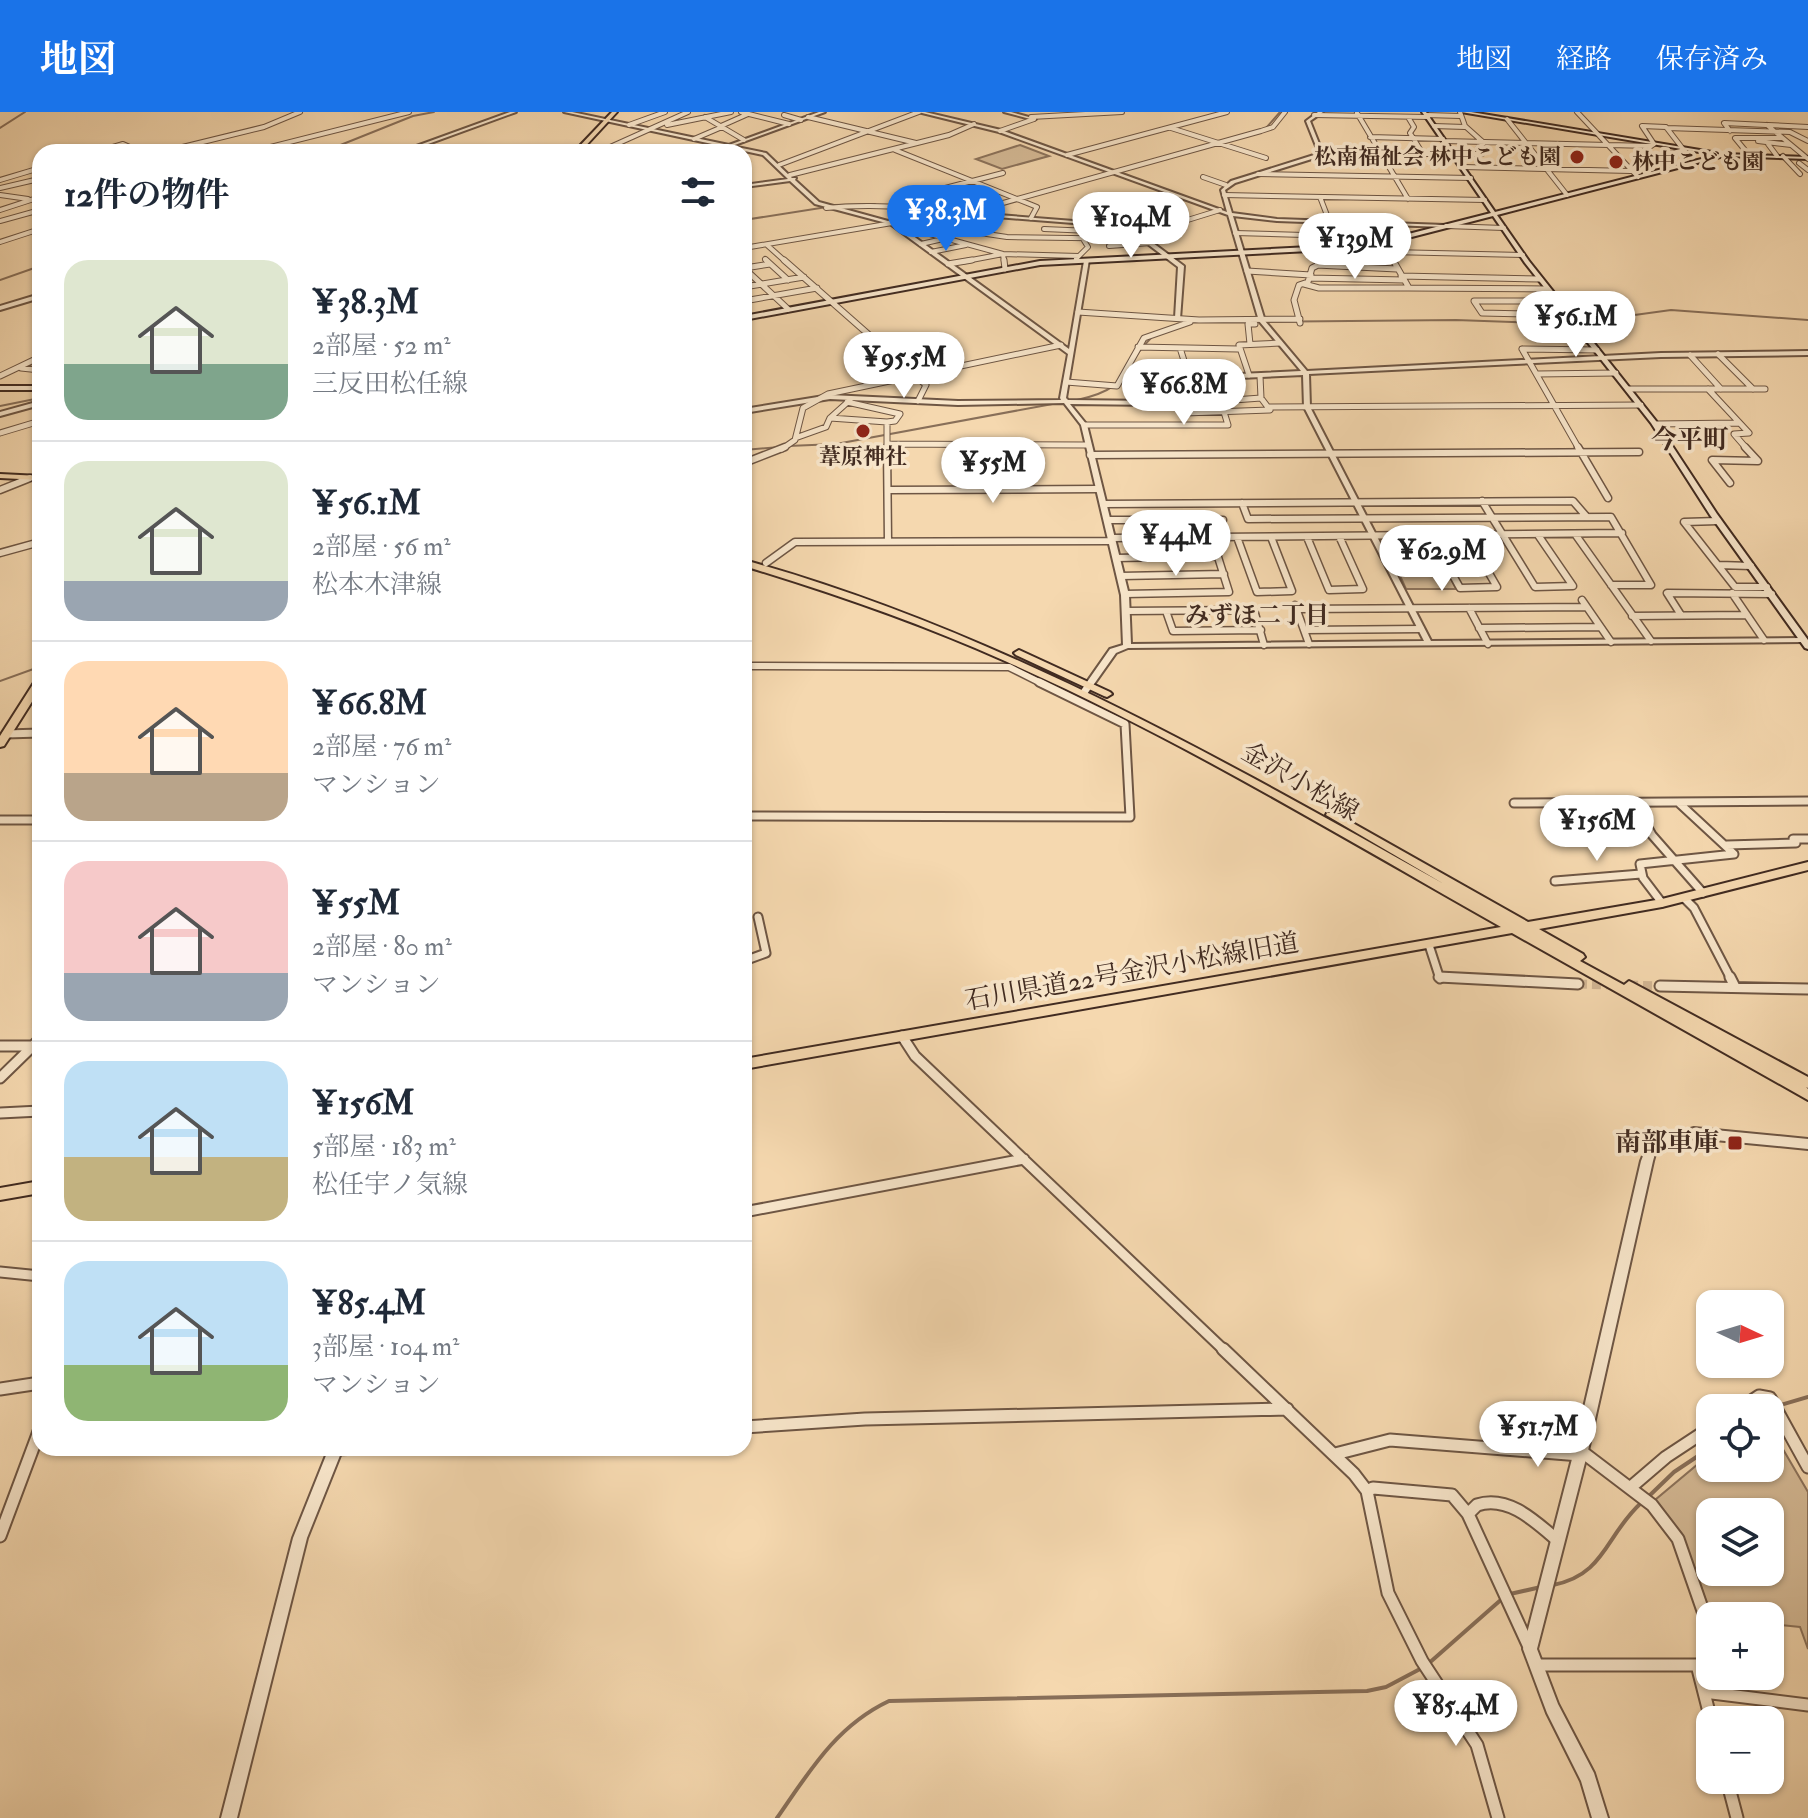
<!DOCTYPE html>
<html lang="ja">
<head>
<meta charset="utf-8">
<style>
  body { margin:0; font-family:"IM FELL Double Pica","Noto Serif JP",serif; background:#f2f2f3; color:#1f2937; height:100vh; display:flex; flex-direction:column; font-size:30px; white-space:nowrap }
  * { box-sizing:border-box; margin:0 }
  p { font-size:26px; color:#747a83 }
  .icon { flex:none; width:44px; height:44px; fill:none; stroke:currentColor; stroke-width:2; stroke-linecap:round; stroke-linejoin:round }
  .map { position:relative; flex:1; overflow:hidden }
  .panel { position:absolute; left:32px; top:32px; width:720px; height:1312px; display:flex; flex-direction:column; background:#fff; border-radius:24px; box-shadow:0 2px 6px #0004 }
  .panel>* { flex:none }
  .needle { width:52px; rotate:94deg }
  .controls { position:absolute; left:1696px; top:1178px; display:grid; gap:16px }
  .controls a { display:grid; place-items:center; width:88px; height:88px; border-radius:16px; background:#fff; box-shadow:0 2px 6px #0004; font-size:40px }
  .price { position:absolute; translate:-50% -68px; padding:0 18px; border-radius:28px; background:#fff; color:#222; font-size:26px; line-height:52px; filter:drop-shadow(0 2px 4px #0008) }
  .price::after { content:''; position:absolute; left:50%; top:48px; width:24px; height:18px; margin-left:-12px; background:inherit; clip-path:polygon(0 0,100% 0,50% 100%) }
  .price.on { background:#1a73e8; color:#fff }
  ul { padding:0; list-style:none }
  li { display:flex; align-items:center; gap:24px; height:200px; padding:0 32px }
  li+li { border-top:2px solid #e0e1e3 }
  li span { display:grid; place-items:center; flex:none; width:224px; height:160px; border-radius:24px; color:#555 }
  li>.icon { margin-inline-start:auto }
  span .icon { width:96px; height:96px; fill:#fffc; stroke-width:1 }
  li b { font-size:34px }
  h2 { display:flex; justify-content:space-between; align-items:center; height:96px; padding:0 32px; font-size:34px }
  header { display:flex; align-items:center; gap:48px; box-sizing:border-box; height:112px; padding:0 40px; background:#1a73e8; color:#fff }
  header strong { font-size:38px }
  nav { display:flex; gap:44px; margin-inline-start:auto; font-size:28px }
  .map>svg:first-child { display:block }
</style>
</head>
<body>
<header>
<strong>地図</strong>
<nav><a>地図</a><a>経路</a><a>保存済み</a></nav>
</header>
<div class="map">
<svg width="1808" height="1706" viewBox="0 0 1808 1706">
  <rect width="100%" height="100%" fill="#f5d8af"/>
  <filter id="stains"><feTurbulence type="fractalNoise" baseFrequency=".0025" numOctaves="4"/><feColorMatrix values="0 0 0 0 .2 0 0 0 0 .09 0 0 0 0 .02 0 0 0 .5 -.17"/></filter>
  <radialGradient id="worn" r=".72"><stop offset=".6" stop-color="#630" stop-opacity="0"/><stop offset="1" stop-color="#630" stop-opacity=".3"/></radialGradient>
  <path fill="#d6bb97" stroke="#8c735c" stroke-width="2" fill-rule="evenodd" d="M1020 33 1049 44 1002 57 976 47Z
    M1396 455H1445L1456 477H1406Z
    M1770 1315 1808 1380V1537L1800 1515 1770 1512V1504H1718L1706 1489 1682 1422 1655 1388 1710 1342V1356H1770ZM1710 1400H1770V1460H1710Z"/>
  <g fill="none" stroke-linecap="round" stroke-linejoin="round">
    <path stroke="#886f59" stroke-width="2" d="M1267 15 1280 0
      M0 16 25 0
      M323 40 413 4 434 0
      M834 93 875 92
      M744 108 827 95
      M0 168 40 154
      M1256 210 1456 208 1569 212 1671 198 1808 208
      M1077 288C1132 276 1117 260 1151 226
      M0 294 40 286
      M788 334 836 332 1058 291
      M744 338 780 335
      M0 569 39 555"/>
    <path stroke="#886f59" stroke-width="4" d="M1777 1294 1808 1285
      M1647 1386 1674 1360 1710 1336
      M1553 1473C1605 1463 1605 1424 1641 1391
      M1510 1482 1541 1475
      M1428 1552 1503 1486
      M777 1706C809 1660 836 1614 889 1589L1367 1579 1386 1575 1422 1556"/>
    <path stroke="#d1b593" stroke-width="9" stroke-dasharray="9 5" stroke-linecap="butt" d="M1578 872 1611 873
      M1629 873 1660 874"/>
    <g stroke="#6e5644" stroke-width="6">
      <path id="minor-far5" d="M741 0 789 12
        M1577 0 1638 65
        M1357 1 1408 87
        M784 3 801 8
        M1314 3 1428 5
        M1426 3 1460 4
        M705 5 744 28
        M808 5 916 31
        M1031 5 1122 0
        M1408 5 1414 15 1410 21 1423 42
        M1507 7 1567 83
        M629 13 665 0
        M667 13 731 0
        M1767 13 1808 47
        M1768 13 1808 15
        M721 14 748 2
        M1434 14 1465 15
        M1171 16 1266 46
        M1667 16 1790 20 1808 29
        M1000 19 1034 7
        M1730 19 1724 11 1766 13
        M1370 25 1443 27
        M694 27 722 15
        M1444 29 1651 34 1654 32 1642 14 1666 15 1683 37
        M1758 29 1791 33
        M1768 32 1777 44
        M895 38 1037 95 1031 106
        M96 40 123 32 141 40
        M162 40 264 15 300 0
        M250 40 409 0
        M599 40 688 0
        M1319 42H1482L1478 36 1484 31 1465 14 1460 0
        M1067 43 1227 0
        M1749 43 1735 26H1782
        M1783 44 1800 62
        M1799 51 1808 58
        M779 53 919 0
        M1463 55 1631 59
        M1667 58 1656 45 1685 38
        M1258 62 1471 66
        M790 63 949 23 974 12
        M1203 65 1226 73
        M0 68 40 56
        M0 76 39 67
        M0 83 28 87
        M1224 83 1485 88
        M1320 85 1345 150
        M911 93 899 88 1003 61
        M826 96C879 90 932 99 985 96L1261 19 1273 15 1285 0
        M0 98 40 85
        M937 106 978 111
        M893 108 1007 125 1144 127
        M0 109 40 98
        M977 113 993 115 998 111
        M1446 114 1504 116
        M1044 117 1091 119
        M919 119 1003 142 1079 144
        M906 121 919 119 944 99
        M1235 121 1338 124
        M1139 123 1220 98
        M0 130 40 117
        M1383 131 1394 150
        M921 132 943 127
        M767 133 786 150
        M1109 134 1151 131
        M744 136 892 111
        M1320 138V150
        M931 140 966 133
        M1390 140 1523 143
        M765 147 768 150
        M1076 147 1088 135 1083 127
        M961 150 1003 142 1004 150"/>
    </g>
    <g stroke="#6e5644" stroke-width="7">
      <path id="minor-far4" d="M766 148 788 168
        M784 148 926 273 918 289
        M1004 148 1005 157
        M1345 148 1347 154
        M1393 148 1409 176 1547 177
        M948 152 972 148
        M1317 153 1397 157
        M744 156 788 197
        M745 156 770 152
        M1247 159 1311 163
        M1401 164 1540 167
        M1310 166 1404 168
        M1304 172 1319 176H1409
        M744 175 804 165
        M744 189 817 176
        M1557 189H1474L1482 201 1569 203
        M1078 200 1199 208 1300 207
        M1300 211 1294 188 1299 173 1308 170 1312 156 1320 152V148
        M1250 232 1248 212H1255
        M1138 235 1238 237
        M1522 237 1579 337
        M1522 237 1597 238
        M1718 242 1753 277
        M1690 243 1721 277
        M21 256 40 258
        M1537 262 1616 261
        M1249 263 1239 233 1280 231
        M0 264 40 245
        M1134 264 1155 266
        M1260 264 1261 286
        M1066 270 1117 274 1144 226 1190 210
        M1133 271 1155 272 1157 259 1187 258 1180 236
        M1628 277H1765
        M1708 277 1749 321 1734 322 1747 337
        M1261 286 1270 298 1184 301 1179 292Z
        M847 290 900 302 895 309 887 310
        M1268 295 1641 293
        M830 306 850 288
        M1655 312 1739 311
        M1084 313H1228L1224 300
        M0 321 40 309
        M798 325 826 315 830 306 887 310V337
        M889 332 1088 333
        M782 337 795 328 803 296 828 282 1061 233"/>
    </g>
    <g stroke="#6e5644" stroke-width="9">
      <path id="minor-far3" d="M887 335 888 429
        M1578 335 1608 386
        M1090 343 1639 340
        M744 351 785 335
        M1730 371 1712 348 1758 349 1745 335
        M0 378 30 366
        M888 378 1098 377
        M1482 389 1535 475 1573 474 1538 423
        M1242 391 1248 407 1611 405 1651 473H1611
        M1103 392 1573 389 1586 404
        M1108 408H1223
        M1718 409 1684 410 1735 475H1767
        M1575 422 1651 529
        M1431 424 1460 476 1497 475 1467 423
        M1237 425 1257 480 1292 479 1271 425
        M1307 425 1329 478 1363 477 1339 424
        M1112 426 1622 421
        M0 441 40 430
        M1384 444 1440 443
        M1116 446 1218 444
        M766 451 795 430 1112 429
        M1719 453 1751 454
        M1121 464 1224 462
        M1732 481 1764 528
        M1125 482 1229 480 1212 426
        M1582 488 1611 530
        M1295 493 1309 532
        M1469 496 1488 532
        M1297 497 1586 495
        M1126 499 1254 498 1264 533
        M1166 499 1173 519 1261 518
        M1681 503 1667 481 1772 482
        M1632 504 1747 503
        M1479 516 1600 515
        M1305 518 1421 517
        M744 554 1009 555 1043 572"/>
    </g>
    <g stroke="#6e5644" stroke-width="11">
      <path id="minor-far2" d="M6 622 40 621
        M1514 691 1808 689
        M1634 691 1652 723 1703 781
        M744 704 1130 705 1125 612 1039 570
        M0 708H40
        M1793 727H1808
        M1727 733 1796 731
        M1555 769 1641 762
        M1684 786 1694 796 1731 867
        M1662 791 1643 766 1640 752 1734 742 1679 691
        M1429 833 1440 867
        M744 849 766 841 758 805"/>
    </g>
    <g stroke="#6e5644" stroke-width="13">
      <path id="minor-far1" d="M1439 865 1578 872
        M1730 865 1735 875
        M1660 874 1808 877
        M902 924 915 944 1225 1239
        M0 934H34L40 938
        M0 966 40 927
        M0 1001 40 999
        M744 1100 1024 1047
        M0 1160 40 1164"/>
    </g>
    <g stroke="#6e5644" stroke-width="15">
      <path id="minor" d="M1223 1237 1354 1362 1367 1379 1388 1481 1422 1549 1477 1633 1498 1706
        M0 1277 40 1271
        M1741 1296 1759 1284 1770 1286 1808 1355
        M744 1315 865 1307 1287 1297
        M336 1337 359 1336
        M1581 1339 1652 1393 1678 1427 1710 1519
        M1335 1342 1390 1328 1580 1343
        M1631 1375 1666 1345 1710 1316
        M1367 1379 1373 1376 1452 1383 1468 1402 1530 1537
        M1468 1402 1477 1393C1508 1383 1535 1409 1557 1428
        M0 1424 40 1317
        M1536 1553H1697L1710 1549
        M1697 1553 1711 1608
        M1704 1580 1808 1593
        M1727 1668 1737 1706"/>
    </g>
    <g stroke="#6e5644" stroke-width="4">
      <path id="tertiary" d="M510 0H516L406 40H400Z
        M564 0H572L729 33 819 0H825L732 34 766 41 792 66H796L795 68 819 90 888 109 934 98 1112 112 1141 122 1184 154 1180 207 1175 206 1178 155 1137 124 1111 114 934 100 894 110 1069 237 1084 149 1089 148 1066 286 1068 288 1157 289 1239 262 1301 259 1259 209 1228 103 999 20 918 0H925L1001 18 1227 100 1221 78 1231 69 1314 43 1318 39 1306 9 1318 0H1323L1310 9 1322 39 1318 45 1235 71 1225 78 1232 101 1277 107 1445 113 1447 114 1445 115 1277 109 1233 104 1265 209 1307 259 1661 241 1808 239V243L1661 245 1309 262 1310 295 1431 529 1803 526 1807 528 1803 530 1128 536 1116 541 1087 582H1081L1080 580 1110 537 1123 533 1121 483 1081 313 1064 291 958 293 830 287 744 301V297L830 283 958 289 1061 288 1060 286 1068 242 890 112 815 92 790 69 744 75V73L788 67 763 43ZM1303 263 1304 295 1424 529 1131 532 1129 483 1087 313 1070 292 1158 293 1240 266Z
        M1004 0H1011L1036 7 1034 8Z
        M40 182V186L0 198V194Z
        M40 289V293L0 304V300Z
        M1694 1016 1808 1027V1037L1694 1026 1657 1035 1653 1049 1587 1343 1537 1537 1558 1592 1594 1661 1608 1706H1592L1581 1669 1547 1601 1523 1537 1573 1343 1641 1049 1649 1029Z
        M329 1336H343L307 1426 237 1706H221L293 1426Z"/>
    </g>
    <g stroke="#412b21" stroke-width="4">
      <path id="secondary" d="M1422 0H1426L1495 100 1717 43 1461 0H1471L1724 42 1808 45V47L1724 44 1497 103 1529 149 1656 309 1717 402 1808 528V537L1805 536 1710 403 1651 311 1525 151 1493 104 1369 136 1040 153 744 208V204L1040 149 1369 132 1491 101Z
        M0 274H40V278H0Z"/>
    </g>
    <g stroke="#412b21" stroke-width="4">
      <path id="primary" d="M612 0H617L580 40H574Z
        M0 362 40 364V368L0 366Z
        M744 448C994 517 1219 646 1444 772L1326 703 1327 701H1335L1528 810 1662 787 1808 750V758L1662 795 1539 817 1583 842 1585 845 1580 849 1624 873 1629 869 1633 871 1808 965V976L1806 975 1808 977V988L1512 821 744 957V947L1501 815C1338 723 1177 625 1005 549 920 511 833 481 744 454Z
        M1019 538 1110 580 1112 582 1107 585 1104 584 1016 543 1014 541Z
        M40 566V577L4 634 0 635V624L35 569Z
        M40 1069V1081L0 1088V1076Z"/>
    </g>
    <use href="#minor-far5" stroke="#f8e6cb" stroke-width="4"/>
    <use href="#minor-far4" stroke="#f8e6cb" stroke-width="5"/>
    <use href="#minor-far3" stroke="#f8e6cb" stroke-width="6"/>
    <use href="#minor-far2" stroke="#f8e6cb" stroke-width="7"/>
    <use href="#minor-far1" stroke="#f8e6cb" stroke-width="9"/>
    <use href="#minor" stroke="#f8e6cb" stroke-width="11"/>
    <use href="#tertiary" fill="#f8e6cb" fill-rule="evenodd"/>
    <use href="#secondary" fill="#f8e6cb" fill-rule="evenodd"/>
    <use href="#primary" fill="#f5d8af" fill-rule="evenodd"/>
  </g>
  <g fill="#8f2418" stroke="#f8e6cb" stroke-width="3">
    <circle cx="1577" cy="45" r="8"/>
    <circle cx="1616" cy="50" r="8"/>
    <circle cx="863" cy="319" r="8"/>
    <rect x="1727" y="1023" width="16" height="16" rx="4"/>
  </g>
  <g text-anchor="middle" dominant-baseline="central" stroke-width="7" stroke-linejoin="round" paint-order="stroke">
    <g font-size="22" font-weight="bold" fill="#412b21" stroke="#f8e6cb" text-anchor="end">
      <text x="1561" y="45">松南福祉会 林中こども園</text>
      <text x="1632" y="50" text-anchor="start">林中こども園</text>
      <text x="863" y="345" text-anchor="middle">葦原神社</text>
    </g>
    <g font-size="24" font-weight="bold" fill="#412b21" stroke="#f8e6cb">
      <text x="1257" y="503">みずほ二丁目</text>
    </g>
    <g font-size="26" font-weight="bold" fill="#412b21" stroke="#f8e6cb">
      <text x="1690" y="328">今平町</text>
    </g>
    <g font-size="26" fill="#412b21" stroke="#f8e6cb">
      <text transform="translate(1300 670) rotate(30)">金沢小松線</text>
      <text transform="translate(1132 860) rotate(-10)">石川県道22号金沢小松線旧道</text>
    </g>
    <g font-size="26" font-weight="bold" fill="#412b21" stroke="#f8e6cb" text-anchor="end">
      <text x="1719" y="1031">南部車庫</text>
    </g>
  </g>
  <rect width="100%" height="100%" filter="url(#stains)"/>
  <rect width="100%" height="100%" fill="url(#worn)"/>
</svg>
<div class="controls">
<a><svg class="needle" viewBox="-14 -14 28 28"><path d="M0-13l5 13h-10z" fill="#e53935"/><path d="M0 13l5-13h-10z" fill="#747a83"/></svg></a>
<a><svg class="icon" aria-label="locate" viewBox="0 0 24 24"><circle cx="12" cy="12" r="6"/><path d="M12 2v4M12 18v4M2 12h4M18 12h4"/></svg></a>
<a><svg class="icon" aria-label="layers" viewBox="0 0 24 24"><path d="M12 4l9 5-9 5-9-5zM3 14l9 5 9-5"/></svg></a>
<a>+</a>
<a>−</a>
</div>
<b class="price on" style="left:946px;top:141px">¥38.3M</b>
<b class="price" style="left:1131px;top:148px">¥104M</b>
<b class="price" style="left:1355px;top:169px">¥139M</b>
<b class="price" style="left:1576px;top:247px">¥56.1M</b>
<b class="price" style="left:904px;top:288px">¥95.5M</b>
<b class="price" style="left:1184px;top:315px">¥66.8M</b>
<b class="price" style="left:993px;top:393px">¥55M</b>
<b class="price" style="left:1176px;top:466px">¥44M</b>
<b class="price" style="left:1442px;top:481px">¥62.9M</b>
<b class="price" style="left:1597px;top:751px">¥156M</b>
<b class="price" style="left:1538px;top:1357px">¥51.7M</b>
<b class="price" style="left:1456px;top:1636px">¥85.4M</b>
<section class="panel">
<h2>12件の物件<svg class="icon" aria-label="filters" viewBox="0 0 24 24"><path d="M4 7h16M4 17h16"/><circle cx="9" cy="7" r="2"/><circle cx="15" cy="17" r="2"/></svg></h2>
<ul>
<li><span style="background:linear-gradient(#dfe7d0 65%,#7fa58c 0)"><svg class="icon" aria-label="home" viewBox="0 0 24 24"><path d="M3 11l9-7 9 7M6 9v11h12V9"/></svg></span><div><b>¥38.3M</b><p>2部屋 · 52 m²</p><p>三反田松任線</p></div></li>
<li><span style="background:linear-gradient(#dfe7d0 75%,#9aa5b1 0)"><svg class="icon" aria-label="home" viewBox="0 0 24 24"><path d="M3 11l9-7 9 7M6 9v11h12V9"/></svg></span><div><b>¥56.1M</b><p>2部屋 · 56 m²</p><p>松本木津線</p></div></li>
<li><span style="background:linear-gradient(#ffd9b3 70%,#b9a48a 0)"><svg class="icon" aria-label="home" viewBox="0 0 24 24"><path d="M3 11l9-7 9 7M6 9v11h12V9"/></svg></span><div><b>¥66.8M</b><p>2部屋 · 76 m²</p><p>マンション</p></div></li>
<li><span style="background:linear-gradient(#f6c9c9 70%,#9aa5b1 0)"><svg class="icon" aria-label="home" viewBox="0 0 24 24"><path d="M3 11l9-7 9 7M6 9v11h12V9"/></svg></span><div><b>¥55M</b><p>2部屋 · 80 m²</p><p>マンション</p></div></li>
<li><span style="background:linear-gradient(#bfe0f5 60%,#c2b280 0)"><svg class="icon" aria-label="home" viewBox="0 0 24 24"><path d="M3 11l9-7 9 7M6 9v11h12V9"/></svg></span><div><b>¥156M</b><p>5部屋 · 183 m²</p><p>松任宇ノ気線</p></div></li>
<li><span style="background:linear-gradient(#bfe0f5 65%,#8fb573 0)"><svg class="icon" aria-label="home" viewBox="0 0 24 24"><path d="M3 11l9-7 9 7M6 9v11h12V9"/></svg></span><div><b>¥85.4M</b><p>3部屋 · 104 m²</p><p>マンション</p></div></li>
</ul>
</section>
</div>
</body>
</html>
